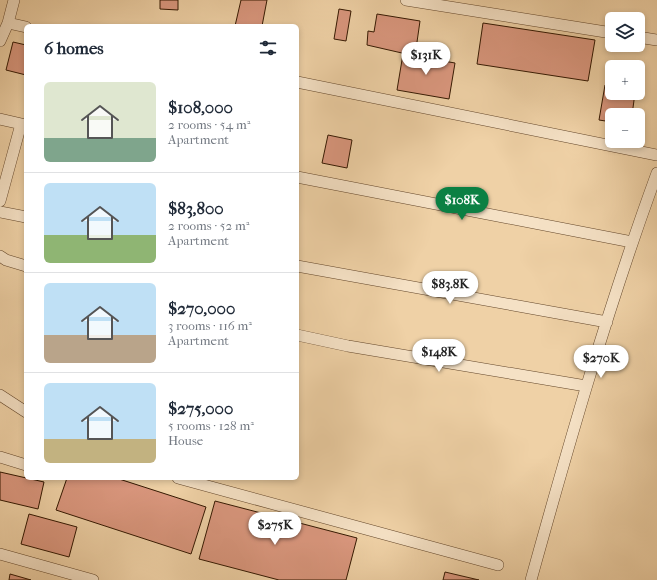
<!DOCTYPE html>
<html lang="en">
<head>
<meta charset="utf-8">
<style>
  body { margin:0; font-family:"IM FELL French Canon",serif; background:#f6f6f7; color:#1f2937; height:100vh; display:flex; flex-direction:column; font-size:15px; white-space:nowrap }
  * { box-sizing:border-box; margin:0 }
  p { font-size:13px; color:#747a83 }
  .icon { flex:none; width:22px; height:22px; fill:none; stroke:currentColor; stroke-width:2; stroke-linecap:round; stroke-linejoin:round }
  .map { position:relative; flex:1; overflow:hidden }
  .sheet { position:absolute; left:24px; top:24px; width:275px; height:456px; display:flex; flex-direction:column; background:#fff; border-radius:6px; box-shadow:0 2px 6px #0003 }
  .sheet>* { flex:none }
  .tools { position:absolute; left:605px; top:12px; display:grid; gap:8px }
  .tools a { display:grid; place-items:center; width:40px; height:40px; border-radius:6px; background:#fff; box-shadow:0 2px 6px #0003; font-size:20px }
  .price { position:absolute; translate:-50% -34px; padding:0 9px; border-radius:14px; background:#fff; color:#222; font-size:13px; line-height:26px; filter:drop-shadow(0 1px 2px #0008) }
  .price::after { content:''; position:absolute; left:50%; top:24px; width:12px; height:9px; margin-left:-6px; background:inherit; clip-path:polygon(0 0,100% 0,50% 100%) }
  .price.on { background:#0b8043; color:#fff }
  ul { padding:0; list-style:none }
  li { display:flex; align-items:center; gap:12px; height:100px; padding:0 20px }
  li+li { border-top:1px solid #e0e1e3 }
  li span { display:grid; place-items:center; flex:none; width:112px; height:80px; border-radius:6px; color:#555 }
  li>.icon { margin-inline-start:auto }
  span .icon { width:48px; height:48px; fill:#fffc; stroke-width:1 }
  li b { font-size:17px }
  h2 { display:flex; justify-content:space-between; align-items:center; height:48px; padding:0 20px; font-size:17px }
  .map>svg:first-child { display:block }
</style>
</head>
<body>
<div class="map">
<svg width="657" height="580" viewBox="0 0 657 580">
  <rect width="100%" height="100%" fill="#efd1a6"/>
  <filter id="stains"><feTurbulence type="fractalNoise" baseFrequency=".005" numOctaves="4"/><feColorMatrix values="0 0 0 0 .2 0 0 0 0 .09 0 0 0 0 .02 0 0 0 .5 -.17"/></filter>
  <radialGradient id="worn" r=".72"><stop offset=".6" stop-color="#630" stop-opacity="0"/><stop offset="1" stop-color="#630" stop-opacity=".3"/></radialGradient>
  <path fill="#da977e" stroke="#341801" d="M160 0H178V10L160 9Z
    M241 0H267L262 26H235Z
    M339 9 351 11 346 41 334 39Z
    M377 14 420 21 415 56 367 45 368 31 374 32Z
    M483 23 595 40 588 81 477 64Z
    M13 42 26 45V75L6 70Z
    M403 54 455 63 449 99 397 90Z
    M605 85 612 86V93H635L632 115H612V122L599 120Z
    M328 135 352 140 347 168 322 163Z
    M0 472 44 482 38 509 0 500Z
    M67 478H116L206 507 191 554 56 510Z
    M215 501 357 538 346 580H279L199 559Z
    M29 514 77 527 69 557 21 544Z
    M445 572 479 580H443Z
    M10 574 31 580H9Z"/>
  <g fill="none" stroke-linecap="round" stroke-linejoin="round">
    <g stroke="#63462a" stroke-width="12">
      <path id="minor" d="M406 0 612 33
        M8 23 26 27
        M638 37 657 40
        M0 41 8 23 14 0
        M297 82 657 155
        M0 119 26 125
        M297 177 632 242
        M0 201 21 124
        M0 212 26 217
        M0 256 6 260 26 266
        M297 266 607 322
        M297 335 348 346 586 386
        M0 395 26 412
        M0 457 26 465
        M178 478 498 565
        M0 554 93 580
        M531 580C569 443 608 307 657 173"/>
    </g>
    <use href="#minor" stroke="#f5e1c5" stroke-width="11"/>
  </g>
  <rect width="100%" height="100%" filter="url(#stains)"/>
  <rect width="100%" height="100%" fill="url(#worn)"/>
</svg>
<div class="tools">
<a><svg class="icon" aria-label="layers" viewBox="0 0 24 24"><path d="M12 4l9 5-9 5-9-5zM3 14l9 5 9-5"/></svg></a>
<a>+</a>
<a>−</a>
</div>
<b class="price" style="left:426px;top:76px">$131K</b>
<b class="price on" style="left:462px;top:221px">$108K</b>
<b class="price" style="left:450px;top:305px">$83.8K</b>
<b class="price" style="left:439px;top:373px">$148K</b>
<b class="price" style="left:601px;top:379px">$270K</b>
<b class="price" style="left:275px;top:546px">$275K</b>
<section class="sheet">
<h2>6 homes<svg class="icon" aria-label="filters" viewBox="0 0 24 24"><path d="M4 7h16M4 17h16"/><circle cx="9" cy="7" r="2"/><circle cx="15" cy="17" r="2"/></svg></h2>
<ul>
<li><span style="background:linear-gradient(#dfe7d0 70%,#7fa58c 0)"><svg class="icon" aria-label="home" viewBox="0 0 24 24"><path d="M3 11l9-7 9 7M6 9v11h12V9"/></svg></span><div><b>$108,000</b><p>2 rooms · 54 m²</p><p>Apartment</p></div></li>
<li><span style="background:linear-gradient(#bfe0f5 65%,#8fb573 0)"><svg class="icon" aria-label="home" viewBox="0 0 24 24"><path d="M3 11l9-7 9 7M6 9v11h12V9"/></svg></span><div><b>$83,800</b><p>2 rooms · 52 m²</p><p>Apartment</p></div></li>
<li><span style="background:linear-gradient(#bfe0f5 65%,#b9a48a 0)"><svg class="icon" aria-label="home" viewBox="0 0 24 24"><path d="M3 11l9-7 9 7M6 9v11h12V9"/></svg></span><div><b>$270,000</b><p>3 rooms · 116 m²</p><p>Apartment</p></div></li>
<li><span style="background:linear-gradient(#bfe0f5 70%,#c2b280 0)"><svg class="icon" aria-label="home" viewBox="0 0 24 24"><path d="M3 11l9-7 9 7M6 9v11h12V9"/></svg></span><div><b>$275,000</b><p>5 rooms · 128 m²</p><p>House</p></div></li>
</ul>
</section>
</div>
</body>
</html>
